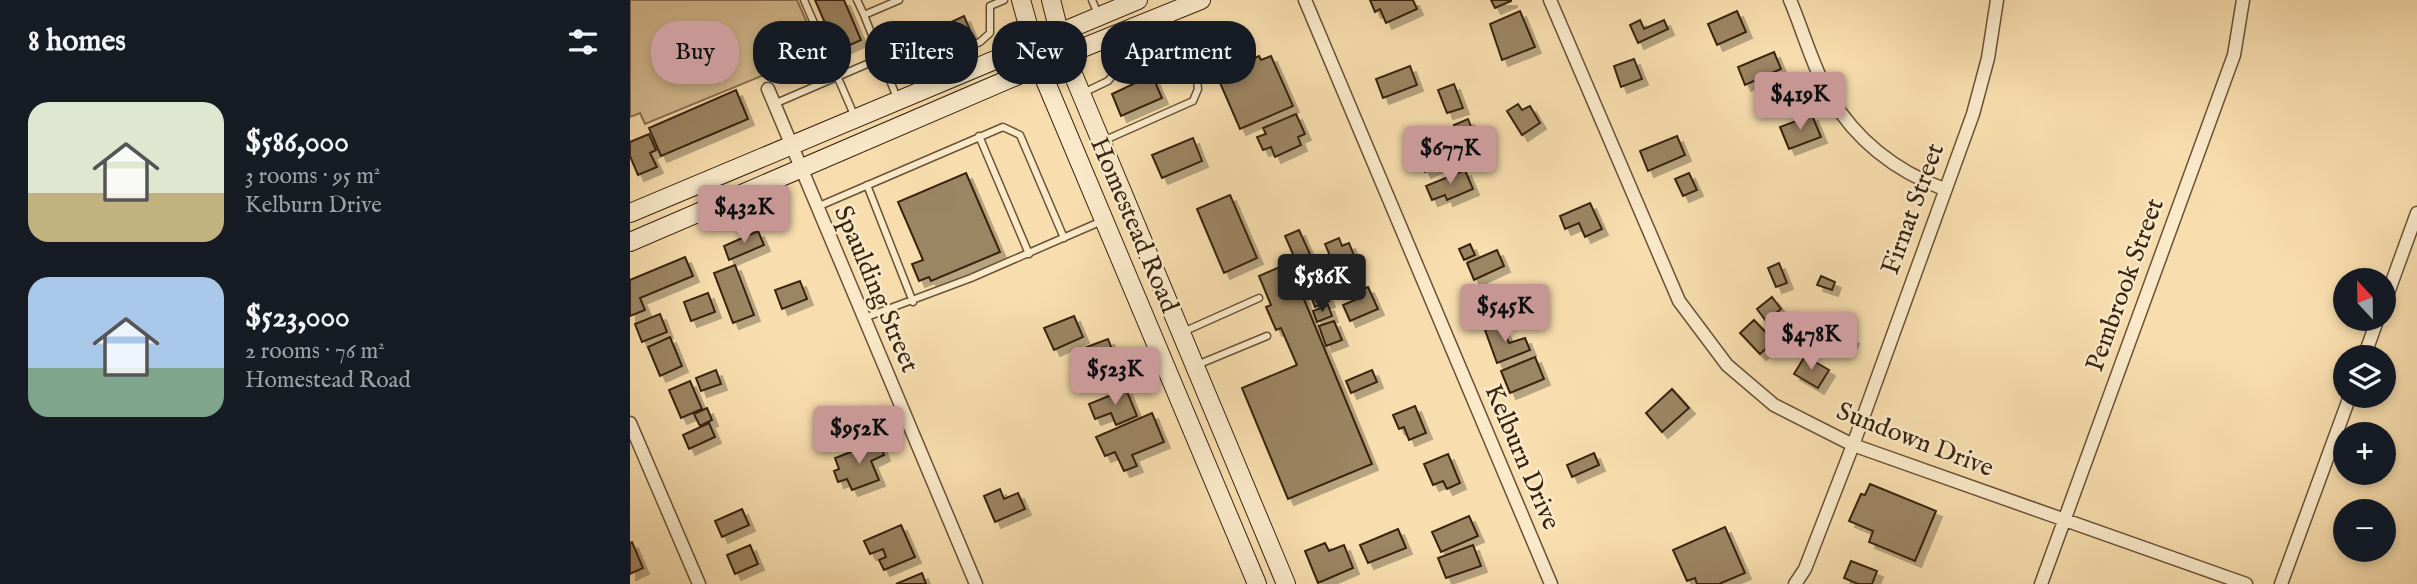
<!DOCTYPE html>
<html lang="en">
<head>
<meta charset="utf-8">
<style>
  body { margin:0; font-family:"IM FELL English",serif; background:#242831; color:#f1f3f6; height:100vh; display:flex; flex-direction:column; font-size:26px; white-space:nowrap }
  * { box-sizing:border-box; margin:0 }
  p { font-size:23px; color:#9ea1a6 }
  .icon { flex:none; width:38px; height:38px; fill:none; stroke:currentColor; stroke-width:2; stroke-linecap:round; stroke-linejoin:round }
  .map { position:relative; flex:1; overflow:hidden }
  .details { display:flex; flex-direction:column; background:#171b24; width:630px }
  .details>* { flex:none }
  .guide { position:absolute; left:21px; top:21px; width:665px; height:63px; display:flex; gap:14px }
  .needle { width:46px; rotate:338deg }
  .tools { position:absolute; left:1703px; top:268px; display:grid; gap:14px }
  .tools a { display:grid; place-items:center; width:63px; height:63px; border-radius:50%; background:#171b24; box-shadow:0 4px 10px #0003; font-size:35px }
  .price { position:absolute; translate:-50% -60px; padding:0 16px; border-radius:7px; background:#c59692; color:#111; font-size:23px; line-height:46px; filter:drop-shadow(0 2px 4px #0008) }
  .price::after { content:''; position:absolute; left:50%; top:42px; width:21px; height:16px; margin-left:-10px; background:inherit; clip-path:polygon(0 0,100% 0,50% 100%) }
  .price.active { background:#222; color:#fff }
  ul { padding:0; list-style:none }
  li { display:flex; align-items:center; gap:21px; height:175px; padding:0 28px }
  li span { display:grid; place-items:center; flex:none; width:196px; height:140px; border-radius:21px; color:#555 }
  li>.icon { margin-inline-start:auto }
  span .icon { width:84px; height:84px; fill:#fffc; stroke-width:1 }
  li b { font-size:30px }
  h2 { display:flex; justify-content:space-between; align-items:center; height:84px; padding:0 28px; font-size:30px }
  .pill { padding:0 24px; border-radius:28px; background:#171b24; box-shadow:0 4px 10px #0003; font-size:24px; line-height:63px }
  .pill.active { background:#c59692; color:#111 }
  main { display:flex; flex:1; min-height:0 }
  .map>svg:first-child { display:block }
</style>
</head>
<body>
<main>
<section class="details">
<h2>8 homes<svg class="icon" aria-label="filters" viewBox="0 0 24 24"><path d="M4 7h16M4 17h16"/><circle cx="9" cy="7" r="2"/><circle cx="15" cy="17" r="2"/></svg></h2>
<ul>
<li><span style="background:linear-gradient(#dfe7d0 65%,#c2b280 0)"><svg class="icon" aria-label="home" viewBox="0 0 24 24"><path d="M3 11l9-7 9 7M6 9v11h12V9"/></svg></span><div><b>$586,000</b><p>3 rooms · 95 m²</p><p>Kelburn Drive</p></div></li>
<li><span style="background:linear-gradient(#a9c7e8 65%,#7fa58c 0)"><svg class="icon" aria-label="home" viewBox="0 0 24 24"><path d="M3 11l9-7 9 7M6 9v11h12V9"/></svg></span><div><b>$523,000</b><p>2 rooms · 76 m²</p><p>Homestead Road</p></div></li>
</ul>
</section>
<div class="map">
<svg width="1787" height="584" viewBox="0 0 1787 584">
  <defs>
    <filter id="shadow"><feDropShadow dx="6" dy="6" stdDeviation="0" flood-color="#0004"/></filter>
  </defs>
  <rect width="100%" height="100%" fill="#f8deae"/>
  <filter id="stains"><feTurbulence type="fractalNoise" baseFrequency=".00286" numOctaves="4"/><feColorMatrix values="0 0 0 0 .2 0 0 0 0 .09 0 0 0 0 .02 0 0 0 .5 -.17"/></filter>
  <radialGradient id="worn" r=".72"><stop offset=".6" stop-color="#630" stop-opacity="0"/><stop offset="1" stop-color="#630" stop-opacity=".3"/></radialGradient>
  <path fill="#d7be93" stroke="#887152" stroke-width="2" d="M0 0H167L190 52 15 124 10 113 0 117Z"/>
  <path fill="#9c8563" stroke="#382411" stroke-width="2" filter="url(#shadow)" d="M185 0H214L231 40 207 51Z
    M740 0H783L787 9 756 23 750 9 745 12Z
    M861 0H881V1L865 8Z
    M890 11 905 47 872 60 860 24Z
    M1107 11 1116 32 1087 45 1078 24Z
    M334 16 342 35 332 39 334 43 316 51 306 29Z
    M1010 20 1014 29 1034 20 1038 29 1008 43 1000 25Z
    M1144 52 1151 69 1115 85 1108 67Z
    M629 56 631 60 641 56 663 106 610 129 588 78 599 74 597 70Z
    M1004 59 1012 79 991 87 984 66Z
    M780 66 787 85 753 98 746 79Z
    M522 75 532 98 491 116 482 94Z
    M824 84 833 108 817 113 808 90Z
    M106 90 118 119 31 156 19 128Z
    M888 104 892 110 900 106 910 123 892 135 877 111Z
    M666 114 675 134 668 137 671 145 645 157 641 147 633 150 627 137 636 134 633 128Z
    M1182 115 1191 137 1159 149 1150 127Z
    M838 119 846 139 832 145 824 125Z
    M19 134 26 150 20 153 27 167 8 175 0 156V142Z
    M1047 136 1055 155 1018 171 1010 151Z
    M818 137 825 153 812 158 814 163 795 172 786 151Z
    M563 138 572 161 532 178 522 155Z
    M835 170 843 189 817 200 815 195 802 200 796 186Z
    M336 173 370 252 301 281 299 277 289 281 282 264 293 260 268 202Z
    M1059 173 1067 190 1053 196 1045 179Z
    M600 195 627 258 594 273 567 209Z
    M960 203 972 229 955 237 949 223 935 229 930 216Z
    M669 230 680 254 666 261 655 236Z
    M128 231 134 245 99 260 94 246Z
    M709 238 712 246 719 243 727 263 707 272 695 244Z
    M840 244 845 255 834 260 829 249Z
    M867 250 874 266 844 280 837 263Z
    M55 257 63 276 10 298 15 310 0 316V280Z
    M659 263 742 464 658 499 612 388 667 365 651 328 646 330 636 307 641 305 629 276Z
    M1149 263 1157 283 1146 287 1138 268Z
    M105 265 124 315 103 323 84 273Z
    M1191 276 1205 282 1202 290 1187 285Z
    M170 281 177 299 152 309 145 290Z
    M692 283 699 301 685 307 678 288Z
    M877 286 881 297 872 301 877 314 850 325 840 302Z
    M738 287 748 309 720 321 713 305 727 299 725 292Z
    M78 293 85 312 61 321 54 302Z
    M1142 297 1151 309 1136 321 1127 309Z
    M698 305 702 316 687 322 683 311Z
    M30 314 37 332 12 342 5 324Z
    M444 316 453 337 424 350 414 328Z
    M1124 320 1144 341 1130 354 1110 333Z
    M704 321 712 340 696 346 689 326Z
    M871 323 879 343 895 338 900 350 867 363 855 330Z
    M1200 327 1223 338 1218 348 1195 338Z
    M1168 330 1187 341 1179 354 1160 344Z
    M40 337 52 366 30 376 18 347Z
    M478 339 487 362 463 372 454 348Z
    M1175 356 1199 370 1188 388 1164 374Z
    M905 357 914 379 880 393 871 371Z
    M86 370 91 384 71 391 66 378Z
    M742 370 747 382 721 393 716 381Z
    M60 381 72 409 51 418 39 390Z
    M496 389 507 416 486 425 481 413 465 419 459 404Z
    M1042 389 1059 408 1032 432 1016 413Z
    M785 406 796 433 779 440 774 427 769 429 763 415Z
    M77 408 82 420 70 426 64 414Z
    M522 413 534 442 502 455 507 466 494 471 485 452 475 456 466 437Z
    M79 423 85 437 59 449 53 435Z
    M249 441 254 455 241 461 249 480 222 490 217 479 208 482 204 471 209 469 205 458Z
    M964 453 969 465 942 477 937 465Z
    M818 454 830 483 817 489 813 481 803 485 794 464Z
    M1240 484 1306 511 1285 561 1239 542 1243 531 1219 521 1231 494 1235 495Z
    M370 489 374 499 388 493 395 509 365 522 354 496Z
    M112 509 119 525 92 537 85 521Z
    M839 516 848 536 811 552 802 532Z
    M271 525 285 557 254 570 249 560 256 557 253 549 240 554 234 541Z
    M1095 527 1115 573 1089 584H1067L1065 578 1057 581 1043 550Z
    M768 529 776 548 738 563 730 545Z
    M2 542 13 568 0 574V543Z
    M695 543 699 551 714 545 723 568 688 583 675 551Z
    M120 545 128 564 105 574 97 555Z
    M843 545 851 566 816 578 808 558Z
    M1221 561 1247 571 1242 584H1228L1214 578Z
    M292 573 296 584H266Z"/>
  <g fill="none" stroke-linecap="round" stroke-linejoin="round">
    <g stroke="#685238" stroke-width="9">
      <path id="lane" d="M174 0 225 117
        M227 0 234 15 269 0
        M462 0 468 14
        M234 15 267 98
        M289 90 283 73 350 42 360 33V6L374 0
        M453 93 478 81 489 68 549 40
        M144 104 251 58
        M349 136 399 254
        M473 141 563 101 568 89 567 81 538 15
        M237 185 283 302
        M187 207 373 127 390 135 434 238
        M234 318 341 278 472 221
        M553 332 629 298
        M567 365 637 336"/>
    </g>
    <g stroke="#685238" stroke-width="15">
      <path id="street" d="M675 0 921 584
        M920 0 1049 301 1097 365 1144 405 1223 445 1616 584
        M1160 0C1172 28 1184 70 1199 95 1226 140 1265 171 1314 189
        M138 89 346 584
        M1754 304 1787 213
        M1734 357 1748 318
        M0 423 69 584
        M1165 584 1175 569 1223 445 1343 114 1358 58 1367 0
        M1411 584 1604 55 1613 0
        M1651 584 1720 396"/>
    </g>
    <g stroke="#382411" stroke-width="20">
      <path id="secondary" d="M391 0 410 68 627 584
        M421 0 435 55 656 584
        M0 213 508 0
        M0 242 435 55 571 0"/>
    </g>
    <use href="#lane" stroke="#faeaca" stroke-width="6"/>
    <use href="#street" stroke="#faeaca" stroke-width="12"/>
    <use href="#secondary" stroke="#faeaca" stroke-width="18"/>
  </g>
  <g text-anchor="middle" dominant-baseline="central" stroke-width="5" stroke-linejoin="round" paint-order="stroke">
    <g font-size="26" fill="#382411" stroke="#faeaca">
      <text transform="translate(1283 209) rotate(-70)">Firnat Street</text>
      <text transform="translate(504 225) rotate(67)">Homestead Road</text>
      <text transform="translate(1495 285) rotate(-70)">Pembrook Street</text>
      <text transform="translate(246 289) rotate(67)">Spaulding Street</text>
      <text transform="translate(1285 440) rotate(21)">Sundown Drive</text>
      <text transform="translate(892 457) rotate(67)">Kelburn Drive</text>
    </g>
  </g>
  <rect width="100%" height="100%" filter="url(#stains)"/>
  <rect width="100%" height="100%" fill="url(#worn)"/>
</svg>
<div class="tools">
<a><svg class="needle" viewBox="-14 -14 28 28"><path d="M0-13l5 13h-10z" fill="#e53935"/><path d="M0 13l5-13h-10z" fill="#9ea1a6"/></svg></a>
<a><svg class="icon" aria-label="layers" viewBox="0 0 24 24"><path d="M12 4l9 5-9 5-9-5zM3 14l9 5 9-5"/></svg></a>
<a>+</a>
<a>−</a>
</div>
<b class="price" style="left:1170px;top:132px">$419K</b>
<b class="price" style="left:820px;top:186px">$677K</b>
<b class="price" style="left:114px;top:245px">$432K</b>
<b class="price active" style="left:692px;top:314px">$586K</b>
<b class="price" style="left:875px;top:344px">$545K</b>
<b class="price" style="left:1181px;top:372px">$478K</b>
<b class="price" style="left:485px;top:407px">$523K</b>
<b class="price" style="left:229px;top:466px">$952K</b>
<div class="guide">
<a class="pill active">Buy</a>
<a class="pill">Rent</a>
<a class="pill">Filters</a>
<a class="pill">New</a>
<a class="pill">Apartment</a>
</div>
</div>
</main>
</body>
</html>
